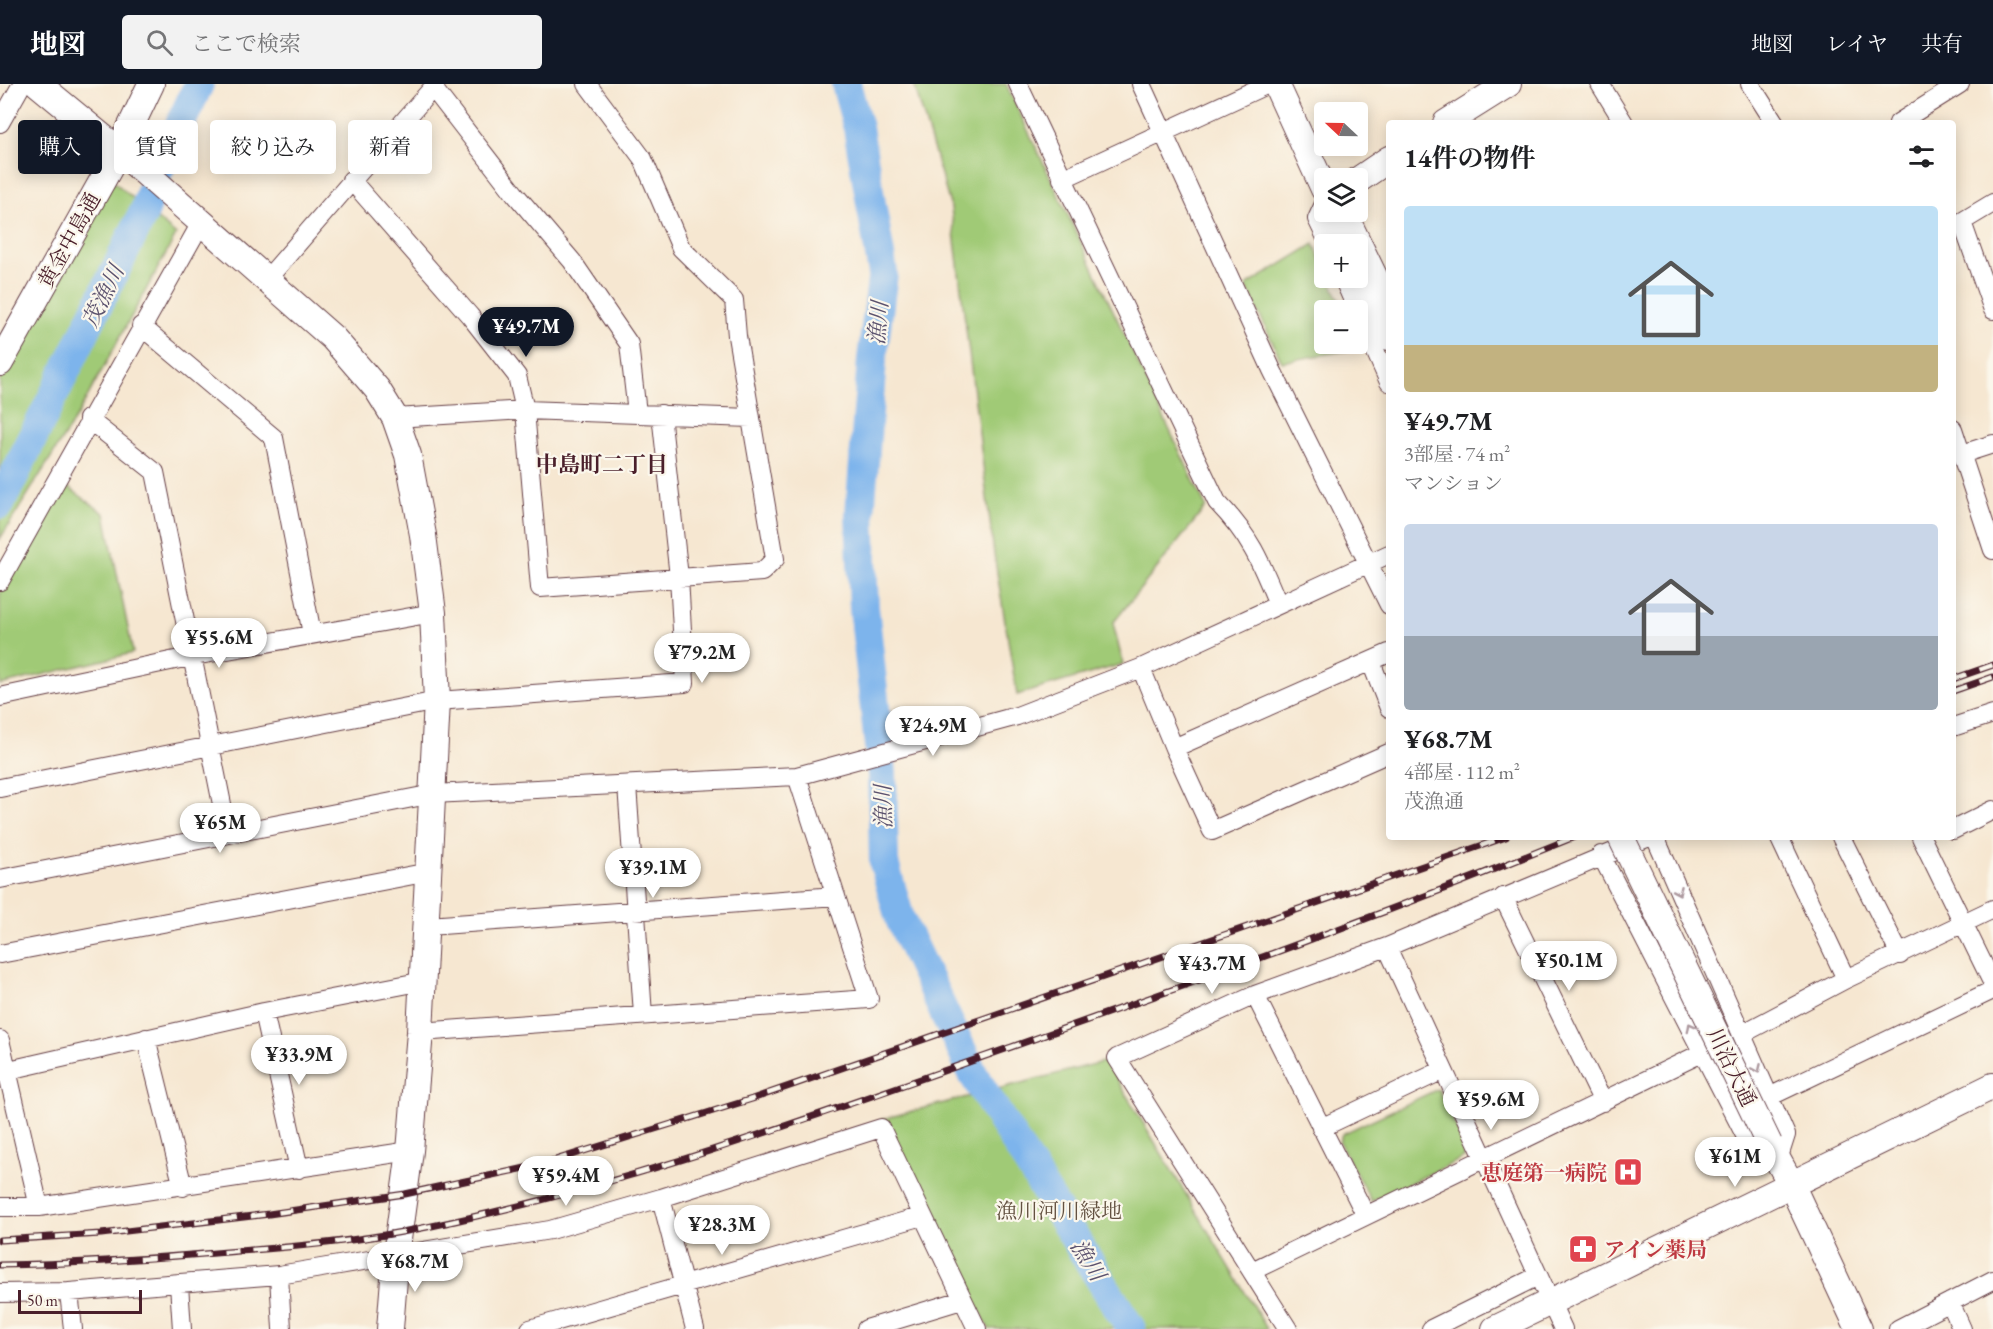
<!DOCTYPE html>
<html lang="ja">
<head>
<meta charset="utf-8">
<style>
  body { margin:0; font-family:"EB Garamond","Noto Serif JP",serif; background:#f2f2f2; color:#202124; height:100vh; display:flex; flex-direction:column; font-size:22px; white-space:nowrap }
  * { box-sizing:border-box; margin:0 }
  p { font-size:20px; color:#757577 }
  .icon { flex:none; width:33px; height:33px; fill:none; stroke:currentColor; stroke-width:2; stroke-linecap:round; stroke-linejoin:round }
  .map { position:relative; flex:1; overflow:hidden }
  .sheet { position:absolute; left:1386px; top:36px; width:570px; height:720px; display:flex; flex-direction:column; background:#fff; border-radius:6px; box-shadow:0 3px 15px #0003 }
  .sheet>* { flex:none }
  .guide { position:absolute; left:18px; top:36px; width:570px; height:54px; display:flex; gap:12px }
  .needle { width:39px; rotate:292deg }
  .tools { position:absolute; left:1314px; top:18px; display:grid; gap:12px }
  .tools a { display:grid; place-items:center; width:54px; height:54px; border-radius:6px; background:#fff; box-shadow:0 3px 15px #0003; font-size:30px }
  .scale { position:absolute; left:18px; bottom:15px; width:124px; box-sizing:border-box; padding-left:6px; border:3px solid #4a1f2b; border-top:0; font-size:16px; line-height:21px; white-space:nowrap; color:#4a1f2b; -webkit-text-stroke:4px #fbf7ec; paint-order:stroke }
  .price { position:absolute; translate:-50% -51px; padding:0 14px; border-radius:21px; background:#fff; color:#222; font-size:20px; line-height:39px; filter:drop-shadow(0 2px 3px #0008) }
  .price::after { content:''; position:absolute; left:50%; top:36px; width:18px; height:14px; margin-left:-9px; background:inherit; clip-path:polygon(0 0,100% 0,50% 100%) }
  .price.on { background:#111827; color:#fff }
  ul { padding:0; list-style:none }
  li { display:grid; align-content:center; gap:12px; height:318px; padding:0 18px }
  li span { display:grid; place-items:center; height:186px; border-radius:6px; color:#555 }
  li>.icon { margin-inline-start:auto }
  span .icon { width:108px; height:108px; fill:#fffc; stroke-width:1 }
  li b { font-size:26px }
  h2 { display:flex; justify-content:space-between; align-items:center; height:72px; padding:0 18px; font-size:26px }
  .tag { padding:0 21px; border-radius:6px; background:#fff; box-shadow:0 3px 15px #0003; font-size:21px; line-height:54px }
  .tag.on { background:#111827; color:#fff }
  header { display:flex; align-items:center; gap:36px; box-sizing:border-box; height:84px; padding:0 30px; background:#111827; color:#fff }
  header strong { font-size:28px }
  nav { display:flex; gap:33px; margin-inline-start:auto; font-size:21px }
  .search { width:420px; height:54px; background:#f2f2f2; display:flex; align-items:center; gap:15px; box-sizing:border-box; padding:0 21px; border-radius:6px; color:#757577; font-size:22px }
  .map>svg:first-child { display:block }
</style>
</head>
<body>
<header>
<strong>地図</strong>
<div class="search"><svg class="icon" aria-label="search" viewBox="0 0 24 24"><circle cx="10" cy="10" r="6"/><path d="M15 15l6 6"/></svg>ここで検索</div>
<nav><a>地図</a><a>レイヤ</a><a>共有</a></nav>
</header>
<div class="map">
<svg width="1993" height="1245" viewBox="0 0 1993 1245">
  <rect width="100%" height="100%" fill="#fbf7ec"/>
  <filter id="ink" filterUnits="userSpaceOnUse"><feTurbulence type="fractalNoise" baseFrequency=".0167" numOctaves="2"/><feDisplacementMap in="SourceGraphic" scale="12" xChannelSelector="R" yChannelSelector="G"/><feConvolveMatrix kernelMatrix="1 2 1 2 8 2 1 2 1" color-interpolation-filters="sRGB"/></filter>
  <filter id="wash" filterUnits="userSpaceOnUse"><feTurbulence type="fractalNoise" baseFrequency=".008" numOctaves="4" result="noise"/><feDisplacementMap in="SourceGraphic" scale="24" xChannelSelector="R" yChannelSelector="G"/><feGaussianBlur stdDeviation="1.35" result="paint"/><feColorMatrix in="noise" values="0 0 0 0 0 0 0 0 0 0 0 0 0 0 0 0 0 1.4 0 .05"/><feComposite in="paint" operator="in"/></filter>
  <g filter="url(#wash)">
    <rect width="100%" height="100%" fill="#f6e7d1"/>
    <path fill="#a0ca76" stroke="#757450" stroke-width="1.5" d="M914 0H1006L1206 423 1113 539 1123 580 1017 611 994 470 951 124Z
      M112 96 176 151 78 330 0 455V296Z
      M1314 160 1324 183V194H1329L1344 226H1324V260H1358V256L1361 264 1282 278 1246 202Z
      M64 400 105 430 133 569 0 601V509Z
      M1106 977 1267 1245H989L882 1035Z
      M1438 1005 1466 1064 1464 1074 1371 1117 1339 1058 1342 1050Z"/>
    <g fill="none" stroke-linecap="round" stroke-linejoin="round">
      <path stroke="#7db4ec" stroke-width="30" d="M846 0 858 44 883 189 872 275 860 430 864 524 882 689 884 779 900 835 973 990 1131 1245
        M0 420 145 126 158 87 199 0"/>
    </g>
  </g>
  <g filter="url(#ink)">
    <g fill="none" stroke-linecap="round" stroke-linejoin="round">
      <g stroke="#643d44" stroke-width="20">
        <path id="street" d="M1018 0 1217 418C1250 452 1260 476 1278 520
          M1141 0 1272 286 1389 521
          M1600 0 1624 39
          M1750 0 1775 39
          M433 4 515 110 572 177 629 260 637 329
          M0 39 22 0
          M1898 39 1960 0
          M1062 95 1268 0
          M351 96 470 232 517 292 525 326 751 334
          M1324 120 1317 135 1329 160
          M1351 135 1389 214
          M1962 138 1993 226
          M1953 143 1993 119
          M1343 194 1389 298
          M267 195 436 0
          M141 242 274 354 312 550
          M395 334 525 326 540 504 762 488 775 475 737 252 734 216 681 164 643 75 587 0
          M88 335 155 388 228 750
          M1953 345 1993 466
          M1962 370 1993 360
          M0 497 201 139
          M1371 578 1389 624
          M1141 584 1174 664 1389 569
          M0 613 194 572 433 529
          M1953 643 1993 630
          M1174 664 1212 747 1389 669
          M627 701 643 931
          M0 704 437 617 685 599 679 493 661 330
          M1953 746 1993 726
          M1779 753 1846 895
          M1841 753 1900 871
          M1921 753 1993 900
          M1601 771 1750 1061 1778 1076 1786 1051 1655 753
          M0 795 433 710 797 692 1017 632 1141 584 1389 470
          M1503 813 1603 1018
          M428 842 836 812
          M1387 863 1563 1245
          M0 870 429 788
          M1255 911 1365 1130
          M264 928 299 1085
          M420 948 869 915 797 692
          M1742 950 1846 895 1993 825
          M146 954 183 1103
          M0 956 39 1123
          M0 988 264 928 424 897
          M1769 1013 1993 906
          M1321 1044 1443 986
          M661 1114 695 1245
          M0 1123H39L410 1067
          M1252 1187 1704 968
          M279 1191 282 1245
          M179 1201 182 1245
          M69 1208 73 1245
          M0 1209 69 1208 279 1191 550 1146 661 1114 881 1044 977 1245
          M1950 1218 1962 1245
          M530 1245 923 1132
          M866 1245 962 1216
          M1288 1245 1117 974 1255 911 1387 863 1649 753
          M1431 1245 1538 1192
          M1898 1245 1993 1196"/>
      </g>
      <g stroke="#643d44" stroke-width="28">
        <path id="secondary" d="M38 0 134 79 333 254 377 305 395 334 408 371 423 451 433 529 437 617 420 948 410 1067 396 1170 390 1245
          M1276 0 1324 105
          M1446 39 1508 0
          M1358 96 1389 75
          M1335 128 1350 160
          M1358 177 1389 253
          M0 279 119 67 151 0
          M1769 1060 1791 1100 1859 1245
          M1495 1245 1993 1002"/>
      </g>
      <use href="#street" stroke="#fff" stroke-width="18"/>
      <use href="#secondary" stroke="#fff" stroke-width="26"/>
      <g stroke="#4a1f2b" stroke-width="7">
        <path id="rail" d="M1953 595 1993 581
          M1953 607 1993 593
          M0 1156 101 1150 269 1130 405 1110 539 1081 752 1015 1506 753
          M0 1181C80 1180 159 1174 239 1167 293 1163 349 1158 402 1148 614 1107 815 1032 1017 961 1204 895 1391 828 1574 753"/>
      </g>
      <use href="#rail" stroke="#fbf7ec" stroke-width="4.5" stroke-dasharray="14" stroke-linecap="butt"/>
      <g stroke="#643d44" stroke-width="28" stroke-linecap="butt">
        <path id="secondary-bridge" d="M1621 753 1769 1060"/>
      </g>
      <use href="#secondary-bridge" stroke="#fff" stroke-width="26"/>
    </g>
    <defs><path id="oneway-chevron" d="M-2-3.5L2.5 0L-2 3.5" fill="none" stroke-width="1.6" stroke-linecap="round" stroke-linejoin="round" transform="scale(1.5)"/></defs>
    <g stroke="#ae9aa0">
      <use href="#oneway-chevron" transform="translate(1678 807) rotate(66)"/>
      <use href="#oneway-chevron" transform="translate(1691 943) rotate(-118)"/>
      <use href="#oneway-chevron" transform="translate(1757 985) rotate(66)"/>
    </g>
  </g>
  <defs>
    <g id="hospital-square" transform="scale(1.5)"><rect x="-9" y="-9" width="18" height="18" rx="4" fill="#e0444e" stroke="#fbf7ec"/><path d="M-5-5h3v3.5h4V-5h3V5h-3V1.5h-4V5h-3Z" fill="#fff"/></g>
    <g id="pharmacy-square" transform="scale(1.5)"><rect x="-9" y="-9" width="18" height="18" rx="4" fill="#e0444e" stroke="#fbf7ec"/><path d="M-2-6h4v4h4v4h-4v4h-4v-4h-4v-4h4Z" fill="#fff"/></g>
  </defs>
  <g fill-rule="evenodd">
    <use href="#hospital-square" x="1628" y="1088"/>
    <use href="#pharmacy-square" x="1583" y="1165"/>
  </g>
  <g text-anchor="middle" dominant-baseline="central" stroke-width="4.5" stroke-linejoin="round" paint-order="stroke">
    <g font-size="21" fill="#4a1f2b" stroke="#fbf7ec">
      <text transform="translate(69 156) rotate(-61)">黄金中島通</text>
      <text transform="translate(1732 983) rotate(64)">川沿大通</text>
    </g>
    <g font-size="21" font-weight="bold" fill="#be3a42" stroke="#fbf7ec" text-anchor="end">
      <text x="1607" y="1088">恵庭第一病院</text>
      <text x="1604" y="1165" text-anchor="start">アイン薬局</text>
    </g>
    <g font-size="21" fill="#645242" stroke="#fbf7ec">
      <text x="1059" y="1126">漁川河川緑地</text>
    </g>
    <g font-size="22" font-style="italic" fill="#5c536f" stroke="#fbf7ec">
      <text transform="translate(103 212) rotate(-64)">茂漁川</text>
      <text transform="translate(878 239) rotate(-85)">漁川</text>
      <text transform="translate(883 723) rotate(-91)">漁川</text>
      <text transform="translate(1088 1176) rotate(58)">漁川</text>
    </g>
    <g font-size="22" font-weight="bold" fill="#4a1f2b" stroke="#fbf7ec">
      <text x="602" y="380">中島町二丁目</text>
    </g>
  </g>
</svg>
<div class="tools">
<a><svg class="needle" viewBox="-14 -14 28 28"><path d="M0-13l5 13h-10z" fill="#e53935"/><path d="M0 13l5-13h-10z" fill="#757577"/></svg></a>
<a><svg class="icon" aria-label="layers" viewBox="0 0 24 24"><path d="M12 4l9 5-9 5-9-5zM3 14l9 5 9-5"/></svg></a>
<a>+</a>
<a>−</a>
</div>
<div class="scale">50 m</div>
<b class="price on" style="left:526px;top:274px">¥49.7M</b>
<b class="price" style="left:219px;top:585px">¥55.6M</b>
<b class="price" style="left:702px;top:600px">¥79.2M</b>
<b class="price" style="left:933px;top:673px">¥24.9M</b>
<b class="price" style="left:220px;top:770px">¥65M</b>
<b class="price" style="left:653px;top:815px">¥39.1M</b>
<b class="price" style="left:1569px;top:908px">¥50.1M</b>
<b class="price" style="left:1212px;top:911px">¥43.7M</b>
<b class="price" style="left:299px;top:1002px">¥33.9M</b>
<b class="price" style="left:1491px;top:1047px">¥59.6M</b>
<b class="price" style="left:1735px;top:1104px">¥61M</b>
<b class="price" style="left:566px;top:1123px">¥59.4M</b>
<b class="price" style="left:722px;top:1172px">¥28.3M</b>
<b class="price" style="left:415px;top:1209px">¥68.7M</b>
<div class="guide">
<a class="tag on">購入</a>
<a class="tag">賃貸</a>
<a class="tag">絞り込み</a>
<a class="tag">新着</a>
</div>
<section class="sheet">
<h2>14件の物件<svg class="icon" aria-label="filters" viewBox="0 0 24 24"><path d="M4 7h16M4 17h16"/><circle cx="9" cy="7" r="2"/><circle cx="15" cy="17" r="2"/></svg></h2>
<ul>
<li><span style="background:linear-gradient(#bfe0f5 75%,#c2b280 0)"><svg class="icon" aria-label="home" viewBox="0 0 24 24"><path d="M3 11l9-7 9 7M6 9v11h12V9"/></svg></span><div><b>¥49.7M</b><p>3部屋 · 74 m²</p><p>マンション</p></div></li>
<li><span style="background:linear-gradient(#c9d6e8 60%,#9aa5b1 0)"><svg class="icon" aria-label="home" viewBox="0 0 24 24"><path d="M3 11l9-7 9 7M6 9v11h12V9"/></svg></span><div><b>¥68.7M</b><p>4部屋 · 112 m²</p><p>茂漁通</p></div></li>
</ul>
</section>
</div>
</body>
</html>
